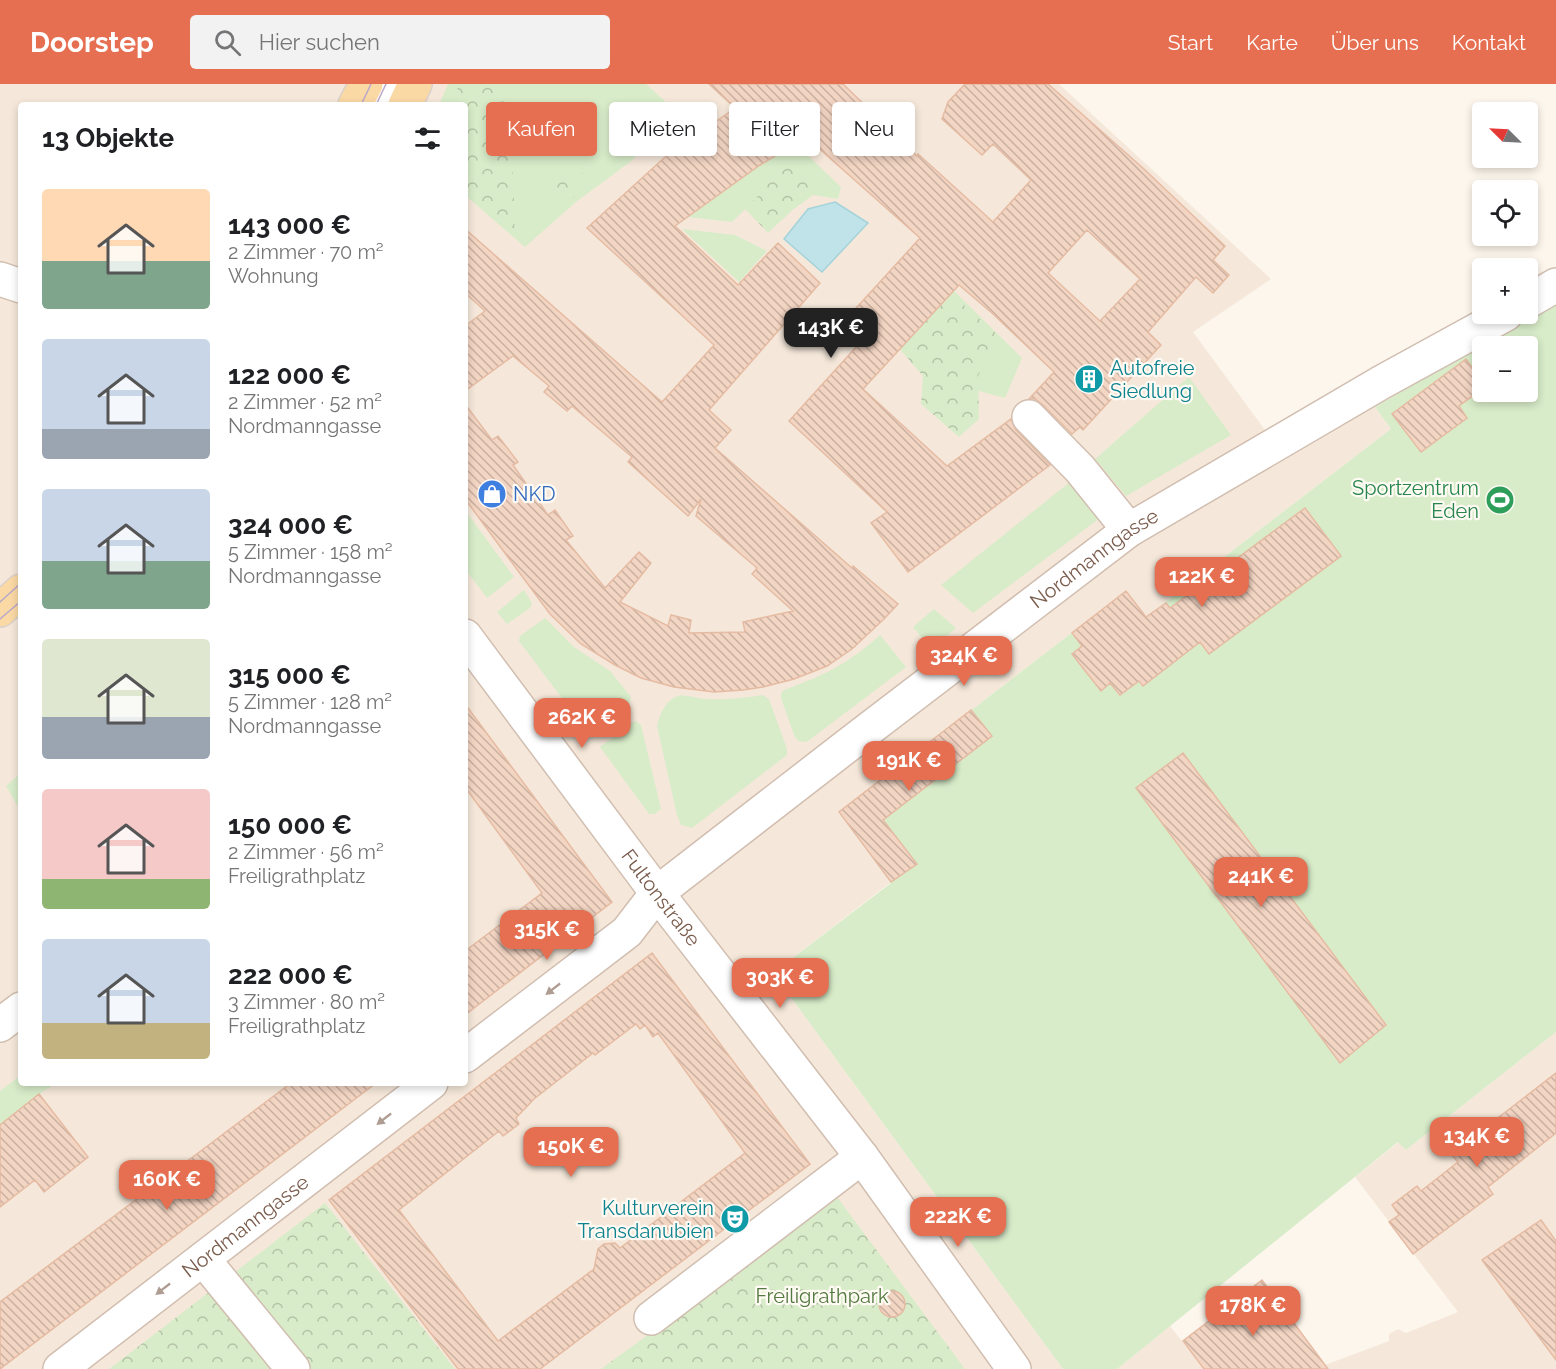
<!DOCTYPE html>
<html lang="de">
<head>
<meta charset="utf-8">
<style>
  body { margin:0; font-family:Raleway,sans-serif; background:#f2f2f2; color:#202124; height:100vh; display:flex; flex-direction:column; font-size:22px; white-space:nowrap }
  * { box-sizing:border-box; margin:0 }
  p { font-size:20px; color:#757577 }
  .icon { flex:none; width:33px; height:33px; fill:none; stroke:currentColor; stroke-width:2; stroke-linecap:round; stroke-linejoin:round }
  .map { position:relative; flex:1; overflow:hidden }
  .side { position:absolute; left:18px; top:18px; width:450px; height:984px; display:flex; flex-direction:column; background:#fff; border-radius:6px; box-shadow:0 3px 9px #0003 }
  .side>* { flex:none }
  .banner { position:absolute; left:486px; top:18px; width:570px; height:54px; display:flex; gap:12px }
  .needle { width:39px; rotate:294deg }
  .fabs { position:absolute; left:1472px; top:18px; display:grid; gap:12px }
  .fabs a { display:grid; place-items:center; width:66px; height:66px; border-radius:6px; background:#fff; box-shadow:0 3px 9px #0003; font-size:30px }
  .price { position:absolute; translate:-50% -51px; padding:0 14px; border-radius:12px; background:#e76f51; color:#fff; font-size:20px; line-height:39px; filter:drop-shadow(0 2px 3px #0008) }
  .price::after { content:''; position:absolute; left:50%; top:36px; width:18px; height:14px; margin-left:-9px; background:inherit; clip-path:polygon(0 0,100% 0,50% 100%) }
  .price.active { background:#222; color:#fff }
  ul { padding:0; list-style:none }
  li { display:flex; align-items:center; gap:18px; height:150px; padding:0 24px }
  li span { display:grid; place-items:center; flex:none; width:168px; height:120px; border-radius:6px; color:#555 }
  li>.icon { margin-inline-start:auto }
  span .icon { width:72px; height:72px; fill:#fffc; stroke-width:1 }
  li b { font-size:26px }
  h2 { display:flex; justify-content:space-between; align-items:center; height:72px; padding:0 24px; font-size:26px }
  .chip { padding:0 21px; border-radius:6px; background:#fff; box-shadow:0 3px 9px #0003; font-size:21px; line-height:54px }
  .chip.active { background:#e76f51; color:#fff }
  header { display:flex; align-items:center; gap:36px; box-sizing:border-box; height:84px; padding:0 30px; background:#e76f51; color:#fff }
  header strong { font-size:28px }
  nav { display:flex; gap:33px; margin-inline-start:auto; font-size:21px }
  .search { width:420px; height:54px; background:#f2f2f2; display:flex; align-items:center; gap:15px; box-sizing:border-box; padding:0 21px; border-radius:6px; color:#757577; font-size:22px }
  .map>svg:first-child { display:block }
</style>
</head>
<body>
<header>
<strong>Doorstep</strong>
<div class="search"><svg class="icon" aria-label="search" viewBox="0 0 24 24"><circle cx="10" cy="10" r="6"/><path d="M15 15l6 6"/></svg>Hier suchen</div>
<nav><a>Start</a><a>Karte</a><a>Über uns</a><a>Kontakt</a></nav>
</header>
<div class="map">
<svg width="1556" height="1285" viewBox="0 0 1556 1285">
  <defs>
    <pattern id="park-crowns" width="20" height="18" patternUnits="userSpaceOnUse" patternTransform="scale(1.5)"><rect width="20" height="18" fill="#d8ecc9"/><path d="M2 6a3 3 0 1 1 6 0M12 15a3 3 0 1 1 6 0" fill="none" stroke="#b4c2a5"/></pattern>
    <pattern id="building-back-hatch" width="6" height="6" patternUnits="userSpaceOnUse" patternTransform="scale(1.5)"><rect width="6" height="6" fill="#f3d5c3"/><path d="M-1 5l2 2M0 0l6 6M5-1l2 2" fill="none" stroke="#cab0a1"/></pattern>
  </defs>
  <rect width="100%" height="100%" fill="#fdf6ec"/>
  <path fill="#f5e8da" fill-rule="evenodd" d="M0 0H1059L1271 195 1193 248 1265 346 1375 323 1391 345 1146 533 1126 507 839 728 891 798 773 889 1063 1285H0ZM21 21H465V999H21Z
    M1556 948V1285H1328L1325 1281 1389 1257V1250L1398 1245 1406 1249 1458 1228 1355 1093 1399 1058 1406 1066Z
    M1170 1242 1204 1285H1117Z"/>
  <path fill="#d8ecc9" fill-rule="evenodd" d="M448 0H646L679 30 630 78 576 118 525 163 465 111V21H439Z
    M795 59 841 103 838 115 813 111 791 127 782 136 761 110 732 138 688 133 760 81Z
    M682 145 735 151 767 167 739 198Z
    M954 207 1022 274 1005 314 923 292 900 265Z
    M1556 217V948L1406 1066 1398 1058 1117 1285H1063L773 889 891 799 839 728 1126 507 1146 533 1391 345 1375 323ZM1482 262H1527V308H1482Z
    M1189 293 1231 351 1126 412 1095 375Z
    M1075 394 1104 431 973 529 941 501Z
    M465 426 514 493 487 514 465 485Z
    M524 506 532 519 530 524 507 540 497 528Z
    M934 525 956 544 931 565 913 543Z
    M545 534 574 563 610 587 631 613 630 618 588 649 519 557 520 552Z
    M880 551 906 583 808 657 805 658 798 657 794 651 781 614V609L784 606C825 591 848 580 880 551Z
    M763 611 769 615 787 665V671L692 744 681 741 677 731 657 642C660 631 665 616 678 612 687 610 697 615 706 615 725 616 744 614 763 611Z
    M636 637 641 641 661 725 655 730H649L600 663 633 638Z
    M21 689V728L6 702Z
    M21 991V999H57L39 1010 0 1041V1007Z"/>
  <path fill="url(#park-crowns)" d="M460 0H510L515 154 465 111V21H449Z
    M783 79 811 100 791 127 768 149 745 125 761 109Z
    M592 88 594 94 565 122 551 95Z
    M951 210 998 251 978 292 979 335 959 353 921 320 923 292 900 265Z
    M837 1113 965 1285H601Z
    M325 1119 455 1285H109Z"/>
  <path fill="#bfe3e8" stroke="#a5d3da" stroke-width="1.5" d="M835 118 868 139 822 188 784 155 808 125Z"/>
  <path fill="url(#building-back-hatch)" stroke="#e6bba3" stroke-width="1.5" fill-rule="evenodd" d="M709 0H843L917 72 918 70 993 138 1031 96 993 60 982 71 942 35 948 18 965 0H1048L1144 85 1225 162 1213 176 1229 191 1213 209 1196 193 1148 248 1161 261 1083 346 1080 343 1072 350 1042 320 1035 315H1029L1054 288 992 229 959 201 863 305 947 382 1011 335 1016 346 1050 381 908 488 871 439 887 428 789 337 857 262 837 245 920 154 806 53 760 81 675 142 738 201 778 159 820 199 709 326 731 346 715 364 852 484 853 482 898 520 884 535 852 565 827 582 794 595 763 603 743 606 714 608 674 603 641 594 615 581 581 560 550 530 465 415V320L492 356 498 352 518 378 513 381 548 431 555 426 573 452 566 456 605 504 639 468 651 479 620 518 668 542 671 531 691 536 689 549 745 548 743 538 793 527 752 490 757 484 696 432 701 415 688 432 628 378 632 373 572 322 567 327 544 308 549 302 513 272 465 307V242L485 227 465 209V145L662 318 714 261 587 144 664 74 735 24ZM1087 146 1140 195 1100 237 1048 189Z
    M1466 275 1482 297V305L1459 322 1467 334 1421 368 1392 330Z
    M1305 424 1341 472 1209 570 1200 558 1143 602 1139 597 1120 611 1110 599 1101 607 1072 570 1082 562 1072 549 1126 507 1146 533 1166 519 1170 524Z
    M465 620 612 818 465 931V867L542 809 465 703Z
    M971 626 992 652 883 736 917 780 891 798 839 728Z
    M1183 669 1386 941 1340 979 1136 704Z
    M652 869 810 1080 540 1285H458L329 1116ZM636 940 640 945 645 941 653 953 658 949 745 1069 620 1164 615 1159 604 1160 598 1165 594 1185 498 1257 399 1126 499 1047 503 1052 519 1040 516 1034 534 1015 593 969 595 971Z
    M1556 989V1049L1488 1103 1493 1110 1413 1170 1389 1138 1399 1131 1392 1121 1417 1102 1421 1107 1458 1078 1451 1070Z
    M291 999H376L0 1285V1218Z
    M39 1010 88 1073 44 1108 35 1096 0 1123V1041Z
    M1541 1136 1556 1157V1276L1482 1176Z
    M1262 1196 1328 1285H1204L1183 1257Z
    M879 1220a13 13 0 1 1 26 0a13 13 0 1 1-26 0Z"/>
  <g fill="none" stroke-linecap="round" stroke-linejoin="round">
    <g stroke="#d1beb0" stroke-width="36">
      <g id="minor">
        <path d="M376 21 386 0"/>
        <path d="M0 195 21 202"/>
        <path d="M1527 218 1556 201"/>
        <path d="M1029 333 1080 385 1129 446"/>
        <path id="s1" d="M465 552 657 809 862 1073 1014 1285"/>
        <path d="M0 941 21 925"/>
        <path id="s2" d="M465 972 627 848 657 809 861 651 1129 446 1382 298 1506 230"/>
        <path d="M203 1175 293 1285"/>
        <path d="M651 1234 862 1073"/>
        <path id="s3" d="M60 1285 431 999"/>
      </g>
    </g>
    <g stroke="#dad1cd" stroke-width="36">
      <path id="major" d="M355 21 366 0
        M405 21 415 0
        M0 526 21 507"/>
    </g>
    <use href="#minor" stroke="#fff" stroke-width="33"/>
    <use href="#major" stroke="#fbd9a5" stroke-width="33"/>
    <path stroke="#b9a8c9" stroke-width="1.5" d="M361 21 371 0
      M376 21 386 0
      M0 518 21 499
      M0 535 21 517"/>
  </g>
  <defs><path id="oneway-solid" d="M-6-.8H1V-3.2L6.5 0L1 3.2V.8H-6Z" transform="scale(1.5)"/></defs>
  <g fill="#af9d94">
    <use href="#oneway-solid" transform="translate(553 905) rotate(142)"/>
    <use href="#oneway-solid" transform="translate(384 1035) rotate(142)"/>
    <use href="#oneway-solid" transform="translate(163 1205) rotate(142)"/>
  </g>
  <defs>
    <g id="building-disc" transform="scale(1.5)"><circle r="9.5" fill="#0f9aa8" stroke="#fffaf3"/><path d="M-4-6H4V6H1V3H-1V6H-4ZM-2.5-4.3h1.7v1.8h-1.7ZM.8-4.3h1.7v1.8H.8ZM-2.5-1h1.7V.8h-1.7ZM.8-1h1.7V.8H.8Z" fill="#fff"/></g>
    <g id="shop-disc" transform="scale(1.5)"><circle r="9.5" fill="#3f7fe0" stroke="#fffaf3"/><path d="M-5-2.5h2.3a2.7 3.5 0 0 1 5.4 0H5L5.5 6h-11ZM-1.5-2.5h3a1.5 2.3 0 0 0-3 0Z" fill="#fff"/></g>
    <g id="stadium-disc" transform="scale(1.5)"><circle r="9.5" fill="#2e9e5b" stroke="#fffaf3"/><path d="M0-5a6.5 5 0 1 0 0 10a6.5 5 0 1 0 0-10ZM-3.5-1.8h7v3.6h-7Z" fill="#fff"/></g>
    <g id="theatre-disc" transform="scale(1.5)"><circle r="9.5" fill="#0f9aa8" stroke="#fffaf3"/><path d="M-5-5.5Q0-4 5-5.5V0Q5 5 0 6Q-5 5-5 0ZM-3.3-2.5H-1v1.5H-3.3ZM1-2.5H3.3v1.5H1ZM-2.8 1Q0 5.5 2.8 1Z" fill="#fff"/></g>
  </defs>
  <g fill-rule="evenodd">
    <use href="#building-disc" x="1089" y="295"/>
    <use href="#shop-disc" x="492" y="410"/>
    <use href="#stadium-disc" x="1500" y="416"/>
    <use href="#theatre-disc" x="735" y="1135"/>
  </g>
  <g text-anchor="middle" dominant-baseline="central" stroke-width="4.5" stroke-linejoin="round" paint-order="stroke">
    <g font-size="20" fill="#0d838f" stroke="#fffaf3" text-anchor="start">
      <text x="1110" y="284">Autofreie<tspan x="1110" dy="23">Siedlung</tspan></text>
      <text x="714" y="1124" text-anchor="end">Kulturverein<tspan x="714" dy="23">Transdanubien</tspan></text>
    </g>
    <g font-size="20" fill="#27864d" stroke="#fffaf3" text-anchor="end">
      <text x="1479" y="404">Sportzentrum<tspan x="1479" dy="23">Eden</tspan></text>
    </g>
    <g font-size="20" fill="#366cbe" stroke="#fffaf3" text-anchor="start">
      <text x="513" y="410">NKD</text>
    </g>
    <g font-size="20" fill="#7a5c4d" stroke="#fffaf3">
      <text stroke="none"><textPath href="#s2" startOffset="804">Nordmanngasse</textPath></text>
      <text stroke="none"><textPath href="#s1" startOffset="327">Fultonstraße</textPath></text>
      <text stroke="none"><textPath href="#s3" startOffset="234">Nordmanngasse</textPath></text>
    </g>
    <g font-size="20" fill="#537a41" stroke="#fffaf3">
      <text x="822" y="1212">Freiligrathpark</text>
    </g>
  </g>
</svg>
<div class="fabs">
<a><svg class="needle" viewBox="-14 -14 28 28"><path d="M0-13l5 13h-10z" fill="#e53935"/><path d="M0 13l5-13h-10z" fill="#757577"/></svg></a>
<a><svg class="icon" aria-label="locate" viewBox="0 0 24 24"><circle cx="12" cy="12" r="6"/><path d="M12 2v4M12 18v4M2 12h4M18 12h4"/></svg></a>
<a>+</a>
<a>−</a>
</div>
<b class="price active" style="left:831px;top:275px">143K €</b>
<b class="price" style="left:1202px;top:524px">122K €</b>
<b class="price" style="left:964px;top:603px">324K €</b>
<b class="price" style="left:582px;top:665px">262K €</b>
<b class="price" style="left:909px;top:708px">191K €</b>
<b class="price" style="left:1261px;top:824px">241K €</b>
<b class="price" style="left:547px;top:877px">315K €</b>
<b class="price" style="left:780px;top:925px">303K €</b>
<b class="price" style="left:1477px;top:1084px">134K €</b>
<b class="price" style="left:571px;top:1094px">150K €</b>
<b class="price" style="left:167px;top:1127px">160K €</b>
<b class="price" style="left:958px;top:1164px">222K €</b>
<b class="price" style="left:1253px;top:1253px">178K €</b>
<div class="banner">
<a class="chip active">Kaufen</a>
<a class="chip">Mieten</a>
<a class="chip">Filter</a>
<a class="chip">Neu</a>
</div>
<section class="side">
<h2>13 Objekte<svg class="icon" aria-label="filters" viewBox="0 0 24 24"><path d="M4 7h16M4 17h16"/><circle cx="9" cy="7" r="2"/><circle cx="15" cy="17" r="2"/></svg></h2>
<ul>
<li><span style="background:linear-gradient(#ffd9b3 60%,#7fa58c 0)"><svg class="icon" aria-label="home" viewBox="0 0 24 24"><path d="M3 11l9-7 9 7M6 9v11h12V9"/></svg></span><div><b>143 000 €</b><p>2 Zimmer · 70 m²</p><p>Wohnung</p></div></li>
<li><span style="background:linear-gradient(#c9d6e8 75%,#9aa5b1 0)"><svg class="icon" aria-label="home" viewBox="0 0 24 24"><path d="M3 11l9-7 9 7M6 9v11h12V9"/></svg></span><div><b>122 000 €</b><p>2 Zimmer · 52 m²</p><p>Nordmanngasse</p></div></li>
<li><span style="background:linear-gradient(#c9d6e8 60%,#7fa58c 0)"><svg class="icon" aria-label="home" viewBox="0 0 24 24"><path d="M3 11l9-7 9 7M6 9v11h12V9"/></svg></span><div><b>324 000 €</b><p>5 Zimmer · 158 m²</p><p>Nordmanngasse</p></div></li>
<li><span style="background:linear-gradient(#dfe7d0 65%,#9aa5b1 0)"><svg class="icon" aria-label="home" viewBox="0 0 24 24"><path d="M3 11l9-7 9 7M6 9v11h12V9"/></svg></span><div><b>315 000 €</b><p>5 Zimmer · 128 m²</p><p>Nordmanngasse</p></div></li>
<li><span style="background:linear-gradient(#f6c9c9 75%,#8fb573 0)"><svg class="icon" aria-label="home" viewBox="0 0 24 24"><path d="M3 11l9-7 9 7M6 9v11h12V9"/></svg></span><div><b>150 000 €</b><p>2 Zimmer · 56 m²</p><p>Freiligrathplatz</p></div></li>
<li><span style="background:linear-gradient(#c9d6e8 70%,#c2b280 0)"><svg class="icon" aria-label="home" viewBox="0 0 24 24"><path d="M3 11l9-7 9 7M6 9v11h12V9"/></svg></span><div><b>222 000 €</b><p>3 Zimmer · 80 m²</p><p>Freiligrathplatz</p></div></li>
</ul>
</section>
</div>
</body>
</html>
